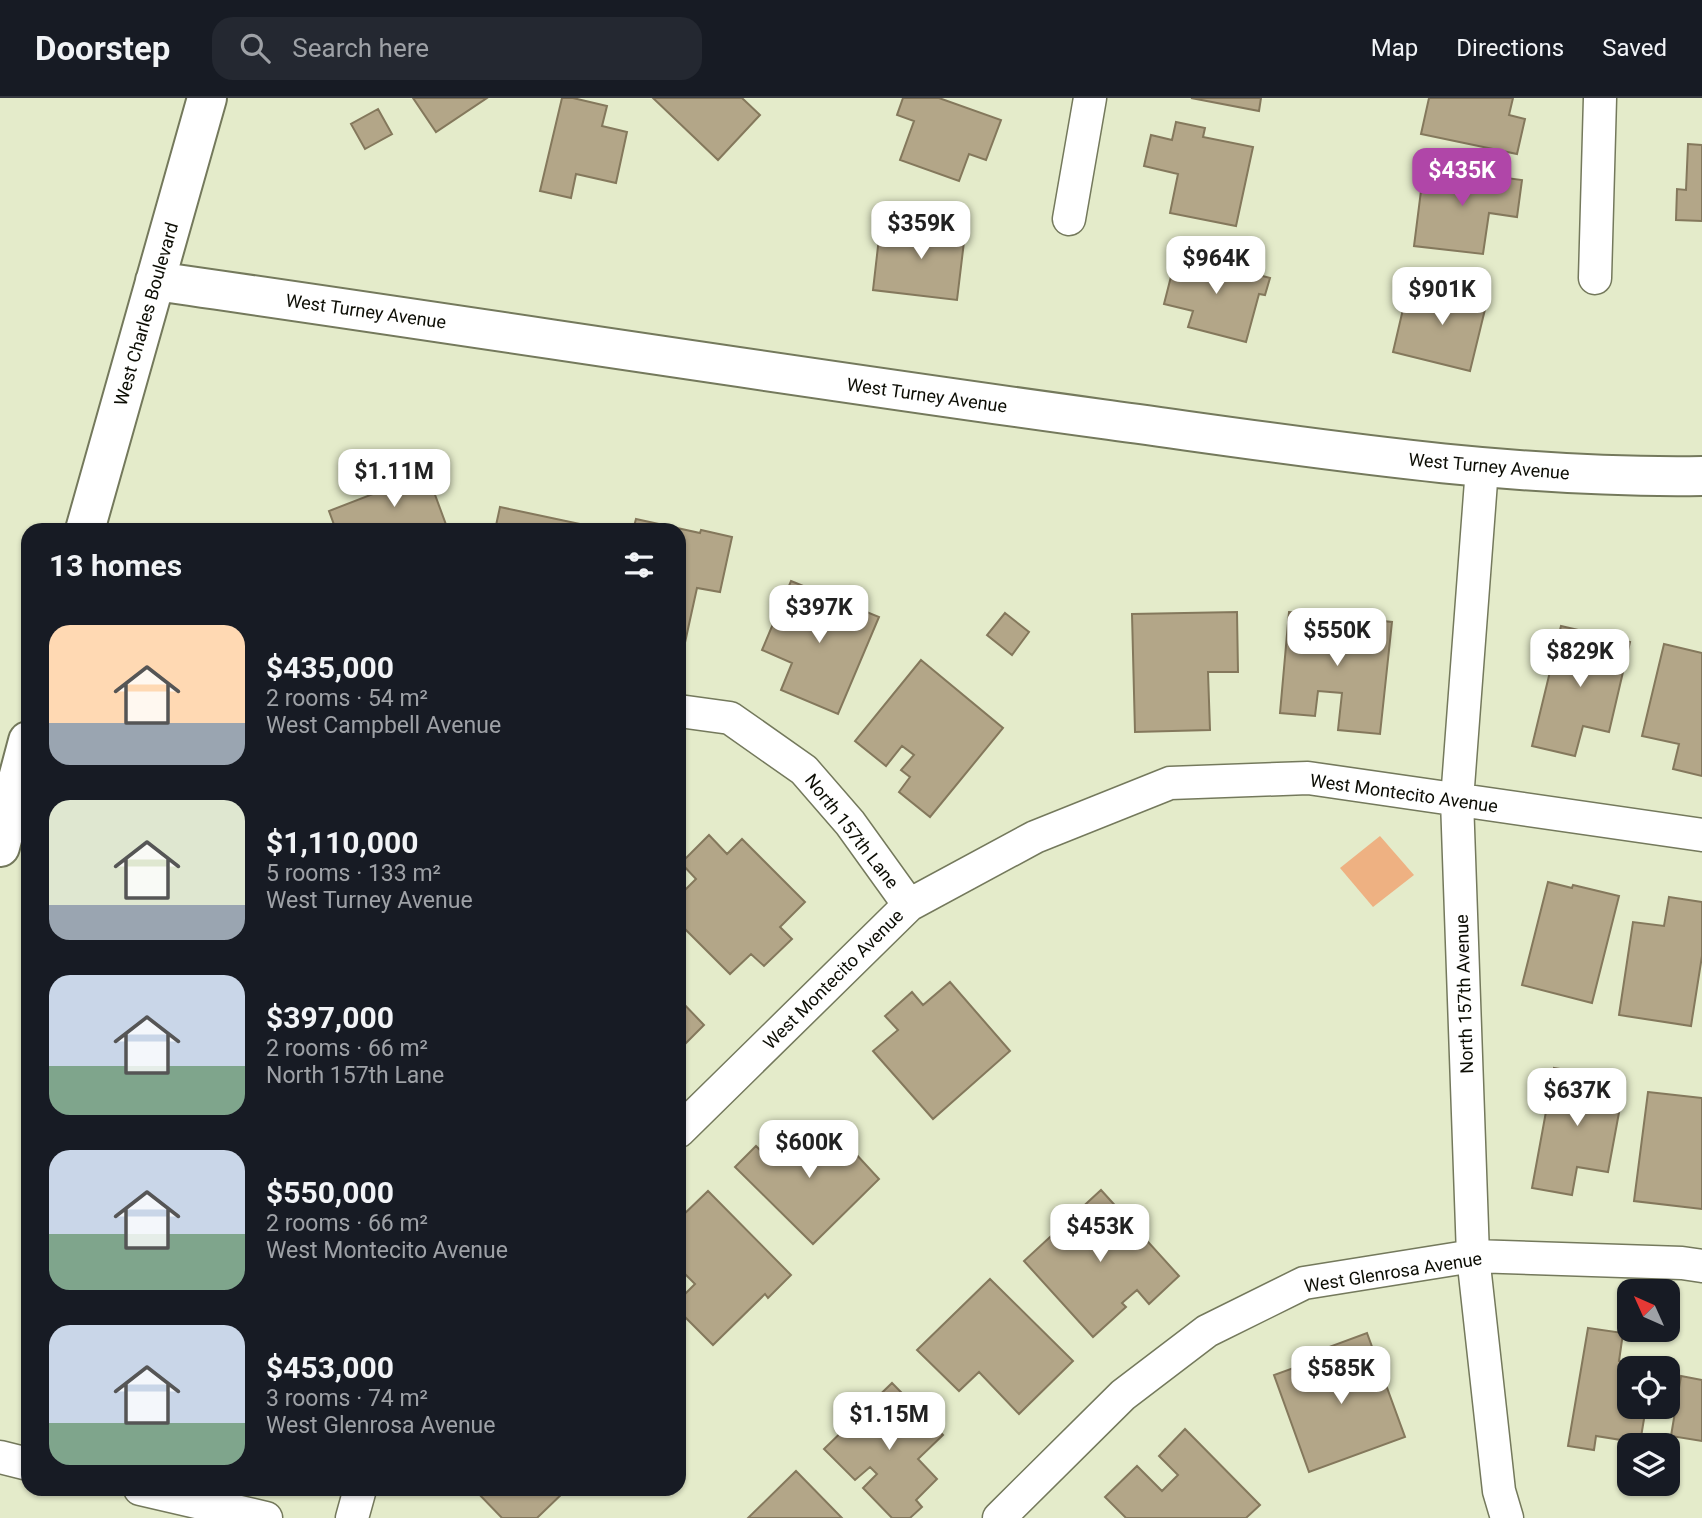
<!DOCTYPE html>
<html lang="en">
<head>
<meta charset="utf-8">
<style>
  body { margin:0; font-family:Roboto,sans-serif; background:#242831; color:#f1f3f6; height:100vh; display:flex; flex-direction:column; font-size:26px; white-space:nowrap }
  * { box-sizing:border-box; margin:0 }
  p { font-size:23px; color:#9ea1a6 }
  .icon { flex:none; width:38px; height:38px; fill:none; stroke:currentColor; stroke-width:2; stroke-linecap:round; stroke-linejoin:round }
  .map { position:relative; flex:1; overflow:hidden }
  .panel { position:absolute; left:21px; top:425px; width:665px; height:973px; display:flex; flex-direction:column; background:#171b24; border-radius:21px; box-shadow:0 2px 5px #0004 }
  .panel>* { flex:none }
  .needle { width:46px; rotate:315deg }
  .fabs { position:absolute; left:1617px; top:1181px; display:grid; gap:14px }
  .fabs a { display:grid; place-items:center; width:63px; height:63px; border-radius:14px; background:#171b24; box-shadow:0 2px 5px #0004; font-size:35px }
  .price { position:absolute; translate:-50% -60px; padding:0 16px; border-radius:14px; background:#fff; color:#222; font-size:23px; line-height:46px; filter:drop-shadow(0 2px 4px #0008) }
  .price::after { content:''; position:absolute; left:50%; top:42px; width:21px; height:16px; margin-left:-10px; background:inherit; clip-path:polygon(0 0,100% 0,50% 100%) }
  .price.selected { background:#b046a8; color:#fff }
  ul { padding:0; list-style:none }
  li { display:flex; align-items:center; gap:21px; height:175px; padding:0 28px }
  li span { display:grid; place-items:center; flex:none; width:196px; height:140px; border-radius:21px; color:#555 }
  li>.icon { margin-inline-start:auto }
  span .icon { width:84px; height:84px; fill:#fffc; stroke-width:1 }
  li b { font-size:30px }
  h2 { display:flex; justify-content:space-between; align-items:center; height:84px; padding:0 28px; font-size:30px }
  header { display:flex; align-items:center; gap:42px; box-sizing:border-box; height:98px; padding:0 35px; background:#171b24; border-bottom:2px solid #363941 }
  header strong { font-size:33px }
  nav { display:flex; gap:38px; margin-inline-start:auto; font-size:24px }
  .search { width:490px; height:63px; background:#242831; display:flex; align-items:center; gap:18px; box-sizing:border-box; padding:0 24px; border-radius:21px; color:#9ea1a6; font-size:26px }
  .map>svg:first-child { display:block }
</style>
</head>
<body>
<header>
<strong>Doorstep</strong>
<div class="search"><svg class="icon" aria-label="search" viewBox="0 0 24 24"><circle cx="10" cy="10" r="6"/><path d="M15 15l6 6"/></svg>Search here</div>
<nav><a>Map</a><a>Directions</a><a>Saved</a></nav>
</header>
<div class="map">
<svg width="1702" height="1420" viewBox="0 0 1702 1420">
  <rect width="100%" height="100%" fill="#e4ebca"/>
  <path fill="#eeb182" d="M1380 738 1414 777 1373 809 1340 770Z"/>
  <path fill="#b3a688" stroke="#84785c" stroke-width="2" d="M413 0H487L436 34Z
    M562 0H573L607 8 602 28 627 34 616 85 576 76 571 100 540 93Z
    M653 0H742L760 17 718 62Z
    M903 0H939L1001 22 986 62 969 56 959 83 900 62 914 23 897 17Z
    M1191 0H1261L1259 13Z
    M1429 0H1513L1509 17 1525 21 1517 56 1421 36Z
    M378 11 392 36 365 51 351 26Z
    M1176 24 1205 30 1203 39 1253 49 1236 128 1170 115 1178 76 1144 68 1151 37 1172 42Z
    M1688 46 1702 47V123L1676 122 1677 91 1686 92Z
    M1424 69 1522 82 1517 119 1489 115 1483 156 1414 148Z
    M925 122 966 127 957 202 873 192 880 131 924 136Z
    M1177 155 1270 180 1265 197 1259 196 1246 244 1188 229 1193 213 1164 206Z
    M1448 185 1489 195 1470 273 1393 254 1407 194 1444 203Z
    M427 375 448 432H336L329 413Z
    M500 409 594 429 593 432H495Z
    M636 421 700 435 701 432 732 439 720 494 697 490 684 549 679 548V432H633Z
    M791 483 879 519 838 616 781 592 792 565 762 552Z
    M1237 514 1238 574H1208L1210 632 1135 634 1132 516Z
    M1289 514 1392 524 1380 636 1338 632 1342 595 1318 593 1315 618 1280 615Z
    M1005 515 1029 534 1012 557 987 537Z
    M1561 528 1630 544 1609 634 1583 628 1575 658 1532 648Z
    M1664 546 1702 555V678L1673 671 1679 646 1642 638Z
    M921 562 1003 630 930 719 899 694 910 679 901 672 914 657 902 648 886 668 855 643Z
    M709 737 727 756 742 741 805 804 780 829 792 841 764 868 751 856 730 876 679 825V798L696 781 681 765Z
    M1548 784 1572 790 1573 787 1619 798 1592 905 1522 887Z
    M1669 799 1702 804V858L1691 928 1619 917 1633 824 1664 828Z
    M950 884 1010 953 933 1021 873 953 898 932 885 918 912 894 923 907Z
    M679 901 704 927 679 952Z
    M1554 970 1625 982 1608 1074 1577 1069 1572 1097 1532 1090Z
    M1648 994 1702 1000V1111L1634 1103Z
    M830 1028 879 1081 813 1146 735 1069 756 1048 763 1055 778 1039 787 1046 797 1037 807 1049Z
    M1101 1092 1179 1178 1149 1206 1137 1192 1122 1205 1126 1209 1093 1239 1024 1163Z
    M708 1093 791 1177 768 1200 765 1196 713 1247 679 1213V1202L695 1186 679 1170V1121Z
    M990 1181 1073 1263 1019 1316 979 1274 959 1293 917 1252Z
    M1588 1230 1623 1235 1619 1263 1653 1268V1270H1629V1309H1646L1640 1345 1596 1338 1594 1352 1568 1348Z
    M1367 1235 1405 1339 1309 1374 1274 1277 1310 1264 1319 1290 1341 1282 1329 1249Z
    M1681 1278 1702 1282V1343L1671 1338Z
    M892 1285 943 1337 918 1361 937 1381 916 1402 922 1409 910 1420H892L863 1390 877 1376 870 1369 855 1382 824 1351Z
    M1185 1331 1260 1407 1246 1420H1126L1105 1399 1137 1368 1162 1393 1178 1377 1159 1358Z
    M796 1373 842 1420H748Z
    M474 1391H567L537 1420H502Z"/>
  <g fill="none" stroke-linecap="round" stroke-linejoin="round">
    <g stroke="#74795c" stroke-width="35">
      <path id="minor" d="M1069 121 1090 0
        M1595 180 1600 0
        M1482 370 1457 702 1473 1158 1499 1393 1507 1420
        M679 613 730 620 804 672 850 725 909 807
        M679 1033 909 807 1035 739 1170 685 1308 680 1702 737
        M0 1359 28 1366
        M140 1391 266 1420
        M352 1420 360 1391
        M999 1420 1123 1297 1207 1233 1304 1185 1473 1158 1682 1165 1702 1168"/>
    </g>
    <g stroke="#74795c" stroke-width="42">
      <path id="tertiary" d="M155 183C471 228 786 278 1102 321 1301 348 1500 381 1702 378
        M85 432 207 0
        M0 749 28 643"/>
    </g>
    <use href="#minor" stroke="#fff" stroke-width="32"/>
    <use href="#tertiary" stroke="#fff" stroke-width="38"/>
  </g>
  <g text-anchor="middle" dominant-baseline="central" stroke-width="5" stroke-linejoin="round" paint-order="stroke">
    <g font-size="18" fill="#0c0d04" stroke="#fff">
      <text transform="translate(366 213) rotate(8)">West Turney Avenue</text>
      <text transform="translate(146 216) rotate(-74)">West Charles Boulevard</text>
      <text transform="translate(927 297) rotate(8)">West Turney Avenue</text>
      <text transform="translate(1489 368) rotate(5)">West Turney Avenue</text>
      <text transform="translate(1404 695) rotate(8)">West Montecito Avenue</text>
      <text transform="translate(852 733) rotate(52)">North 157th Lane</text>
      <text transform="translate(833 881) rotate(-45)">West Montecito Avenue</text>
      <text transform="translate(1464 896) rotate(-92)">North 157th Avenue</text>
      <text transform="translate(1393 1174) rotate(-9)">West Glenrosa Avenue</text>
    </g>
  </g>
</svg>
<div class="fabs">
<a><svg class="needle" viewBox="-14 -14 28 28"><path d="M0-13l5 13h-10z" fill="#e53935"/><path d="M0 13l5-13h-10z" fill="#9ea1a6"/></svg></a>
<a><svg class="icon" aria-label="locate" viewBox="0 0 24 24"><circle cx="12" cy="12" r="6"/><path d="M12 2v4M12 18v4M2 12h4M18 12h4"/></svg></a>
<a><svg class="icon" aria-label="layers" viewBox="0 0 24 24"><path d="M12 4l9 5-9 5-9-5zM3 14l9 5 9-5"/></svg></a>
</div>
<b class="price selected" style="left:1462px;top:110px">$435K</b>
<b class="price" style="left:921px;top:163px">$359K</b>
<b class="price" style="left:1216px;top:198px">$964K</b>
<b class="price" style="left:1442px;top:229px">$901K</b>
<b class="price" style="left:394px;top:411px">$1.11M</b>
<b class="price" style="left:819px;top:547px">$397K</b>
<b class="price" style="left:1337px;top:570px">$550K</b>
<b class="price" style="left:1580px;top:591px">$829K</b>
<b class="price" style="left:1577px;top:1030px">$637K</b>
<b class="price" style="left:809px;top:1082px">$600K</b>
<b class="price" style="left:1100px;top:1166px">$453K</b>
<b class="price" style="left:1341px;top:1308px">$585K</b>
<b class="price" style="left:889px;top:1354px">$1.15M</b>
<section class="panel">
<h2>13 homes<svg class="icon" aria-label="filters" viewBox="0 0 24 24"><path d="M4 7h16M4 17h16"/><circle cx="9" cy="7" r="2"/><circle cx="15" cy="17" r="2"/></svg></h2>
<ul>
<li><span style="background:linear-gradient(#ffd9b3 70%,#9aa5b1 0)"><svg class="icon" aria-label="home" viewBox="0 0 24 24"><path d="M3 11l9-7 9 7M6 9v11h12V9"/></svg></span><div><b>$435,000</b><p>2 rooms · 54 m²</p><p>West Campbell Avenue</p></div></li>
<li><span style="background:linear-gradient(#dfe7d0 75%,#9aa5b1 0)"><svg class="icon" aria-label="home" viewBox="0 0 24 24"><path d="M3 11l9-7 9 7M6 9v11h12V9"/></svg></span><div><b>$1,110,000</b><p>5 rooms · 133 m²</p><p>West Turney Avenue</p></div></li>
<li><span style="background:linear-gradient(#c9d6e8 65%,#7fa58c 0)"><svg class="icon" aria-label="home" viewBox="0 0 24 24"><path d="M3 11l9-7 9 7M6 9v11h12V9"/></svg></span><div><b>$397,000</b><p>2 rooms · 66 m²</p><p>North 157th Lane</p></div></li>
<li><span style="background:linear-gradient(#c9d6e8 60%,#7fa58c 0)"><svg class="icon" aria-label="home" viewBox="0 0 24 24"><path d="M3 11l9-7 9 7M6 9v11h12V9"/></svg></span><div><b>$550,000</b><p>2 rooms · 66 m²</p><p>West Montecito Avenue</p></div></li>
<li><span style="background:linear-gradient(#c9d6e8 70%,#7fa58c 0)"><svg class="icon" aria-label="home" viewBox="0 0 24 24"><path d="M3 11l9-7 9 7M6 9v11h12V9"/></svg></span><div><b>$453,000</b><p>3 rooms · 74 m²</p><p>West Glenrosa Avenue</p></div></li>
</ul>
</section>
</div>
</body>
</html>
